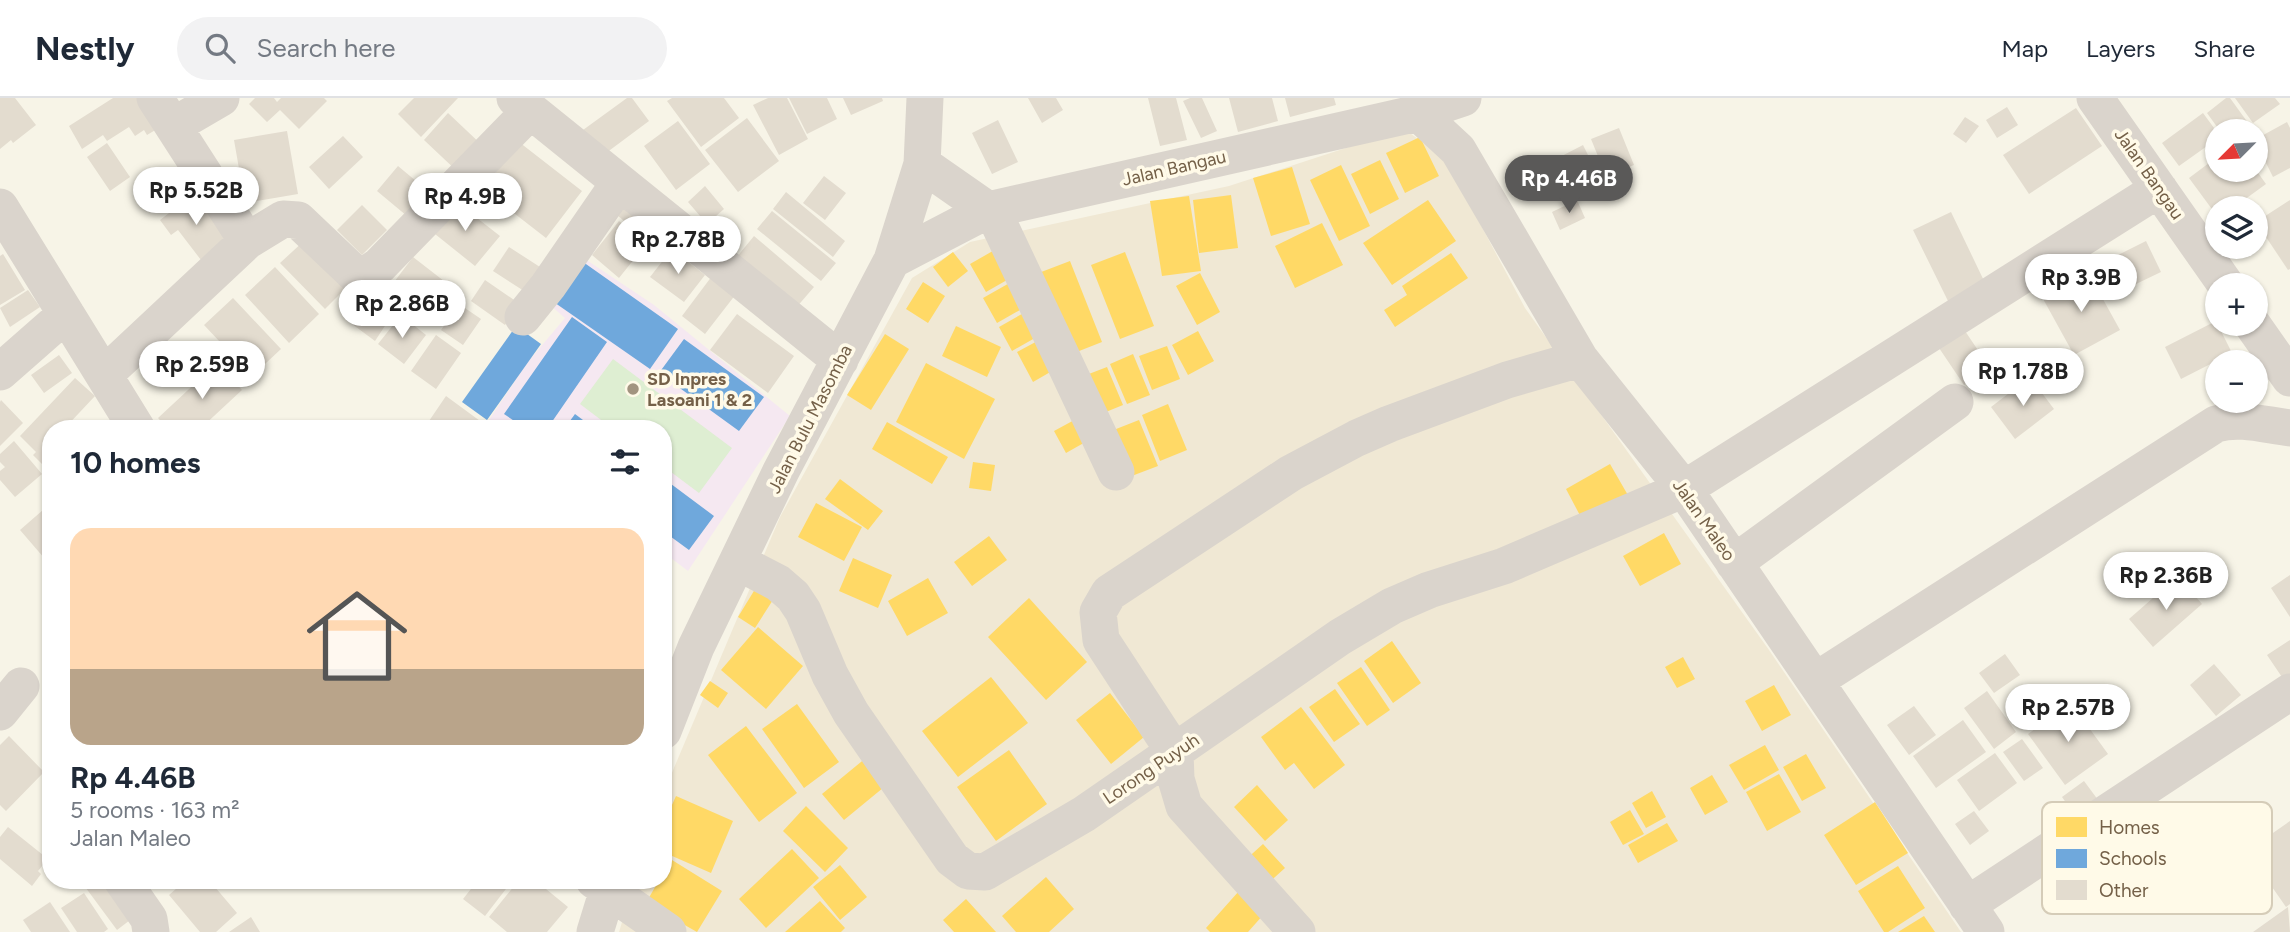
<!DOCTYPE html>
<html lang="en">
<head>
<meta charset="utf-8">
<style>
  body { margin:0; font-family:Figtree,sans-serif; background:#f2f2f3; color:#1f2937; height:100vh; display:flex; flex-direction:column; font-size:26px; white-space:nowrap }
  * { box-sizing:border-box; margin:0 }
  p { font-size:23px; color:#747a83 }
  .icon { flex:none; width:38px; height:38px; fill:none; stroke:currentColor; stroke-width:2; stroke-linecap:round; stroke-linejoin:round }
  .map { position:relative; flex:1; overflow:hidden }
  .drawer { position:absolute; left:42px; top:322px; width:630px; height:469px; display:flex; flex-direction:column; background:#fff; border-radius:28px; box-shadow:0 2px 5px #0004 }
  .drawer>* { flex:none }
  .needle { width:46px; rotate:246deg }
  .tools { position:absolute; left:2205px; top:21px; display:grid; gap:14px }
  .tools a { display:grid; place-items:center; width:63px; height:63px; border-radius:50%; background:#fff; box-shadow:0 2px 5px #0004; font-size:35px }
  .price { position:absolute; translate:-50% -60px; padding:0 16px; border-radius:24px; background:#fff; color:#222; font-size:23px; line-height:46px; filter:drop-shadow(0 2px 4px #0008) }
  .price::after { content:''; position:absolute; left:50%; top:42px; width:21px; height:16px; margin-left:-10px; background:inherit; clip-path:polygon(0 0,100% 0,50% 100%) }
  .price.active { background:#5a5958; color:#fff }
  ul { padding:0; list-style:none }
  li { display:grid; align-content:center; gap:14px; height:371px; padding:0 28px }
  li span { display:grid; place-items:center; height:217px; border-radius:21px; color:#555 }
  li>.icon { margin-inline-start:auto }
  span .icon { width:126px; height:126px; fill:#fffc; stroke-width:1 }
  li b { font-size:30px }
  h2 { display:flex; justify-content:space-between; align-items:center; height:84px; padding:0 28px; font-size:30px }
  header { display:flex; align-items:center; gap:42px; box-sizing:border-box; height:98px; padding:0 35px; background:#fff; border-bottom:2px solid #e0e1e3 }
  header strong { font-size:33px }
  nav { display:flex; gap:38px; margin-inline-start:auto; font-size:24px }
  .search { width:490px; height:63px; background:#f2f2f3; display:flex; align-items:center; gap:18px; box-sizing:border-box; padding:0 24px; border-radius:38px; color:#747a83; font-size:26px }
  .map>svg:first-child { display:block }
</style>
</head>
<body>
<header>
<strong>Nestly</strong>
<div class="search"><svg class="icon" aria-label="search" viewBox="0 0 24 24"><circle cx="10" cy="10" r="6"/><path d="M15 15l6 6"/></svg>Search here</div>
<nav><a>Map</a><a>Layers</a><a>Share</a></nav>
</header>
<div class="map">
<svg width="2290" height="834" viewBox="0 0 2290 834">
  <rect width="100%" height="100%" fill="#f7f4e7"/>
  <path fill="#f0e8d4" d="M1404 31 1445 60 1525 210 1769 552 1961 834H619L635 782H663V696L780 419 912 180 970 144 1229 88Z"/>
  <path fill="#f5e8f1" d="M576 155 654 207 790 318 688 473 663 454V331H501L489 322 527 265 565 220 543 201Z"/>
  <path fill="#deeed2" d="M613 261 732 350 699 395 663 368V331H613L580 306Z"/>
  <path fill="#ffd966" d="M1420 39 1439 78 1405 95 1386 55Z
    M1380 62 1399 101 1370 116 1351 76Z
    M1341 67 1370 128 1339 143 1310 82Z
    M1292 69 1310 126 1271 138 1253 80Z
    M1231 97 1238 150 1199 155 1193 102Z
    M1189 98 1201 173 1162 178 1150 103Z
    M1428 102 1456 143 1392 187 1363 145Z
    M1322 125 1343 167 1295 190 1275 148Z
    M998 150 1014 178 986 194 970 166Z
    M953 154 968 173 948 189 933 169Z
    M1125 154 1154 228 1120 241 1091 167Z
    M1451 155 1468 180 1395 229 1384 212 1407 197 1402 188Z
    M1070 163 1102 244 1069 257 1036 176Z
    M1200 175 1220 214 1197 227 1176 188Z
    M1013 183 1027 208 997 225 983 200Z
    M923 184 945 198 928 225 906 211Z
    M1029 212 1042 236 1012 253 999 229Z
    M956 228 1001 249 987 279 942 258Z
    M1198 233 1214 263 1188 277 1172 247Z
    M885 236 909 251 871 312 847 297Z
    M1043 240 1059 269 1033 284 1017 254Z
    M1167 248 1180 281 1152 292 1139 258Z
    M1133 256 1150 297 1127 306 1110 266Z
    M926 265 995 301 964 361 896 324Z
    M1107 269 1123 307 1096 318 1081 279Z
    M1168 306 1187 352 1160 363 1142 317Z
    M1078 320 1089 342 1066 355 1054 333Z
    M1139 322 1158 368 1129 379 1111 333Z
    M887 324 948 359 932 386 872 351Z
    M973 364 995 367 991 393 969 390Z
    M1610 366 1629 399 1584 425 1566 391Z
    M840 381 883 413 868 432 825 401Z
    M816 405 862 429 844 463 798 439Z
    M1664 435 1681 466 1640 488 1623 458Z
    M989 438 1007 462 972 488 954 464Z
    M853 460 892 477 878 510 839 493Z
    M928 480 948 515 907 538 888 503Z
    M760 483 778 494 755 530 738 519Z
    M1029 500 1087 564 1046 602 988 539Z
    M758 529 803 568 766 611 721 572Z
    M1392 543 1421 585 1393 605 1364 563Z
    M1683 559 1695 581 1677 590 1665 569Z
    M1361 569 1390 612 1367 628 1337 585Z
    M991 579 1028 625 958 679 922 633Z
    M710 583 728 595 718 610 700 597Z
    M1774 587 1791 617 1762 633 1745 603Z
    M1335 591 1360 626 1334 644 1309 609Z
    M1110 595 1144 639 1111 666 1076 622Z
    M797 606 839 664 804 690 762 631Z
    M1301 609 1345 667 1314 691 1294 665 1285 672 1261 639Z
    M746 628 797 695 759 724 708 657Z
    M1765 647 1779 672 1744 692 1729 667Z
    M1009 652 1047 706 996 743 957 689Z
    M1806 656 1826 690 1802 703 1783 669Z
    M867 659 889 685 844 722 822 696Z
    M1779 676 1801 714 1767 733 1746 694Z
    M1712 677 1728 704 1705 717 1690 690Z
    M1257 687 1288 722 1265 743 1234 709Z
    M1652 693 1666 719 1646 730 1632 705Z
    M676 698 733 723 711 775 663 754V727Z
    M1875 704 1908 755 1856 787 1824 737Z
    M806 708 848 750 825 774 783 733Z
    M1630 712 1644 736 1623 747 1610 724Z
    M1667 725 1678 743 1638 765 1628 747Z
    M1263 746 1285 770 1265 788 1243 764Z
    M792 751 819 780 766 830 739 801Z
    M672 762 722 793 697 834 646 805 659 782H663V776Z
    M840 767 867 799 840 822 813 789Z
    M1898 768 1925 810 1888 834H1884L1858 793Z
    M1046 779 1074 811 1049 834H1016L1002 818Z
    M1239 793 1264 816 1248 834H1210L1206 830Z
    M966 801 996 834H954L943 822Z
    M820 803 845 830 841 834H785Z
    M1924 818 1935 834H1898Z"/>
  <path fill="#6fa8dc" d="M576 159 678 231 650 271 548 200Z
    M572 219 607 244 547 331H526L504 316Z
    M516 228 541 246 487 322 462 304Z
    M684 241 764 299 739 333 659 275Z
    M575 316 595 331H564Z
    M663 380 714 418 689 452 663 433Z"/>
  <path fill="#e3dccf" d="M0 0H15L36 27 13 45 11 42 0 51Z
    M113 0H144L162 28 147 37 144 32 135 38 129 29 107 43 103 37 82 51 69 28Z
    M255 0H274L277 4 281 0H324L327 3 299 31 280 12 267 24 249 6Z
    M414 0H458L421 39 398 16Z
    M627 0H632L649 23 602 58 583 32Z
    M672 0H724L739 20 701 49 667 3Z
    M768 0H787L808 41 779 57 753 7Z
    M789 0H827L837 21 807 36Z
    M843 0H882L883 3 851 17Z
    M1028 0H1056L1063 12 1042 25Z
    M1148 0H1176L1187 42 1160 48Z
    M1190 0H1202L1217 33 1201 40 1183 3Z
    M1229 0H1272L1278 23 1238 34Z
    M1285 0H1334L1336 7 1290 19Z
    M2226 0H2230L2251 29 2245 33H2220L2207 15Z
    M2235 0H2275L2280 6 2253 25Z
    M2007 9 2018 27 1997 40 1986 22Z
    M2076 10 2102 48 2029 96 2003 57Z
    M448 15 484 49 459 75 424 42Z
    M2203 15 2217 34V41L2179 68 2162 45Z
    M1965 19 1979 28 1966 45 1953 36Z
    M747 20 779 63 738 94 705 52Z
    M998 22 1018 64 992 76 972 35Z
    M678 23 710 66 676 92 644 48Z
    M2287 24 2290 30V70L2273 79 2256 45V41Z
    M1619 30 1634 67 1606 78 1591 41Z
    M287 33 298 96 245 105 234 42Z
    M343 38 363 59 329 91 309 69Z
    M519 44 582 93 546 140 483 91Z
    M107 45 130 79 110 93 87 59Z
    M1583 47 1601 83 1573 98 1554 62Z
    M2217 59V72H2256L2266 86 2233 110H2217V118L2189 80Z
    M1550 61 1562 87 1544 96 1531 69Z
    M398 68 428 93 407 118 377 93Z
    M824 78 846 95 825 122 803 105Z
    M705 88 724 111 707 126 688 104Z
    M786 94 845 143 833 159 773 111Z
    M195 95 229 141 201 162 178 132 171 137 160 122Z
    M454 102 500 138 475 168 430 132Z
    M1577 102 1585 120 1560 132 1552 114Z
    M2290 102V171L2288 172 2256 124Z
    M629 104 670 138 659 152 617 117Z
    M362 107 387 132 362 157 337 132Z
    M772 113 836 165 821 183 757 131Z
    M1951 114 1986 187 1949 205 1913 132Z
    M619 123 647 145 619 180 592 157Z
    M754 138 814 189 795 211 736 160Z
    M305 142 349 187 325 211 280 165Z
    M2146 143 2161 174 2111 198 2096 168Z
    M509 149 540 169 524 193 493 173Z
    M672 151 705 177 684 204 650 179Z
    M3 156 25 192 0 207V158Z
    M413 159 453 190 428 223 388 192Z
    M275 169 319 216 289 245 245 197Z
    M2088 174 2120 232 2074 257 2042 199Z
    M712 178 736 196 705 236 682 218Z
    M485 182 520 206 505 227 471 203Z
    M28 192 40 209 10 229 0 210Z
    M375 192 398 208 375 243 352 226Z
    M233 200 281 251 252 278 204 227Z
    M459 206 481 221 463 247 441 232Z
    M737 216 794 258 768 295 710 252Z
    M401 217 426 237 404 266 378 246Z
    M2216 223 2232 255 2181 281 2165 249Z
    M1963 230 1990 270 1964 287 1937 247Z
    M436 237 461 255 436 291 411 273Z
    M59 257 72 275 44 295 31 277Z
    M217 265 242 292 200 331H168L158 320Z
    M2030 279 2054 311 2015 341 1991 309Z
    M75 280 95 298 64 331H51V370L48 372 33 357 36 354 20 338Z
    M446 298 491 331H439L429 323Z
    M1 302 23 325 0 348V304Z
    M14 343 42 376 15 399 0 382V373L5 369 0 364V356Z
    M51 405V468L20 432Z
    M2290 477V519L2271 490Z
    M2178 478 2202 506 2153 549 2129 521Z
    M2290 542V587L2288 588 2267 557Z
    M2005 556 2020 577 1994 595 1979 575Z
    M2214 566 2241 597 2216 618 2190 587Z
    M1987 593 2016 634 1994 651 1964 610Z
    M2071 605 2108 656 2065 687 2028 636Z
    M1914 608 1936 637 1909 657 1887 627Z
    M1963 622 1986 654 1936 690 1913 658Z
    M9 638 44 674 6 713 0 707V647Z
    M2022 641 2043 670 2024 683 2003 654Z
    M1995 655 2017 685 1979 713 1957 682Z
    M2084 683 2104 710 2081 726 2062 699Z
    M1974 713 1989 733 1970 747 1955 726Z
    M2290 723V806L2286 809 2247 753Z
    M8 729 48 761 38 773 41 776 32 788 0 761V739Z
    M80 782H112L138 816 117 832Z
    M186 782H209L237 815 216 834H200L169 797Z
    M478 782H513L485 818 463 801Z
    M519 782H535L568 809 547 834H507L489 819Z
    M84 795 108 831 104 834H77L61 810Z
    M50 804 70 834H31L23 822Z
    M2288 809 2290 834H2253Z
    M251 819 260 834H229Z"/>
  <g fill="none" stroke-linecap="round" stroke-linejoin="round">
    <path stroke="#dad4cc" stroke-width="37" d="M515 0 840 262
      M2095 0 2226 187
      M1418 15 1458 52 1580 261 1684 391 1986 834
      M173 28 221 0
      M922 66 988 112
      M0 109 137 331
      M992 111 1116 374
      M247 143 283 121 298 122 356 177H366L380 167 530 13
      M892 162 988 112 1418 15 1463 0
      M523 219 548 188 619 85
      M2252 226 2290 280
      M0 274 66 216
      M104 277 247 143 155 0
      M738 464 778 485 793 498 803 513 830 577 851 615 952 761 968 773 985 774 1084 716 1340 539 1392 508 1429 492 1504 468 1684 391 2159 91
      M1734 465 1955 304
      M1815 583 2216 326C2240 319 2265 327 2290 330
      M0 614 21 588
      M663 633 696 549 781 373 892 162 922 66 925 0
      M122 782 149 821 151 834
      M594 782 668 834
      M1967 807 2290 594
      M595 834 611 782
      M1297 834 1184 708 1176 681 1175 655 1101 542 1098 514 1109 495 1291 375 1357 340 1389 326 1507 282 1580 261"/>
  </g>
  <circle fill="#a29480" stroke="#fffae8" stroke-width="2.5" cx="633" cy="291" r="7"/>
  <g text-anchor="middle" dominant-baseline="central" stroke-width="7" stroke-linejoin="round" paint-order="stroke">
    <g font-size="18" fill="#746048" stroke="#fffae8">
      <text transform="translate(1174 70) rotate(-13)">Jalan Bangau</text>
      <text transform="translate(2149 76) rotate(55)">Jalan Bangau</text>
      <text transform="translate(810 321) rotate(-63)">Jalan Bulu Masomba</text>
      <text transform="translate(1704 422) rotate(55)">Jalan Maleo</text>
      <text transform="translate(1151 671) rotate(-34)">Lorong Puyuh</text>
    </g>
    <g font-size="18" font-weight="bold" fill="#746048" stroke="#fffae8" text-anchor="start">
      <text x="647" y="281">SD Inpres<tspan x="647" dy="21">Lasoani 1 &amp; 2</tspan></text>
    </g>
  </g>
  <rect x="2042" y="704" width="230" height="112" rx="10" fill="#fffae8" stroke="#d5ccb8" stroke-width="2"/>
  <rect x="2056" y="719" width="31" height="20" fill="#ffd966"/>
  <rect x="2056" y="751" width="31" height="19" fill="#6fa8dc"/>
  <rect x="2056" y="782" width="31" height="20" fill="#e3dccf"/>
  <g font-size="19" fill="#746048">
    <text x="2099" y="736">Homes</text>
    <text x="2099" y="767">Schools</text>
    <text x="2099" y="799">Other</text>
  </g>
</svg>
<div class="tools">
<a><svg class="needle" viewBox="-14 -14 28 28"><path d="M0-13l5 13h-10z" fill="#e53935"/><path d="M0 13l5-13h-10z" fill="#747a83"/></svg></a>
<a><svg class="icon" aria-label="layers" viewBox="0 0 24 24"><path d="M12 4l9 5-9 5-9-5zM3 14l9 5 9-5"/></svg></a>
<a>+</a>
<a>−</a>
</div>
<b class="price active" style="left:1569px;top:117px">Rp 4.46B</b>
<b class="price" style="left:196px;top:129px">Rp 5.52B</b>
<b class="price" style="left:465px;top:135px">Rp 4.9B</b>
<b class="price" style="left:678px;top:178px">Rp 2.78B</b>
<b class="price" style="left:2081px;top:216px">Rp 3.9B</b>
<b class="price" style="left:402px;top:242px">Rp 2.86B</b>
<b class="price" style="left:202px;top:303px">Rp 2.59B</b>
<b class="price" style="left:2023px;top:310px">Rp 1.78B</b>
<b class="price" style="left:2166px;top:514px">Rp 2.36B</b>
<b class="price" style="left:2068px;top:646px">Rp 2.57B</b>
<section class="drawer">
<h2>10 homes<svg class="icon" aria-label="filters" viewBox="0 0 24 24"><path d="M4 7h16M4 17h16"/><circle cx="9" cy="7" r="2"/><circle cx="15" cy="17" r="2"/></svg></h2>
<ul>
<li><span style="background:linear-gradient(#ffd9b3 65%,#b9a48a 0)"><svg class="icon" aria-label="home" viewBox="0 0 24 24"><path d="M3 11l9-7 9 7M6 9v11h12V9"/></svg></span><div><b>Rp 4.46B</b><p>5 rooms · 163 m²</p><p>Jalan Maleo</p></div></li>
</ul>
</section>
</div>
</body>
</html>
